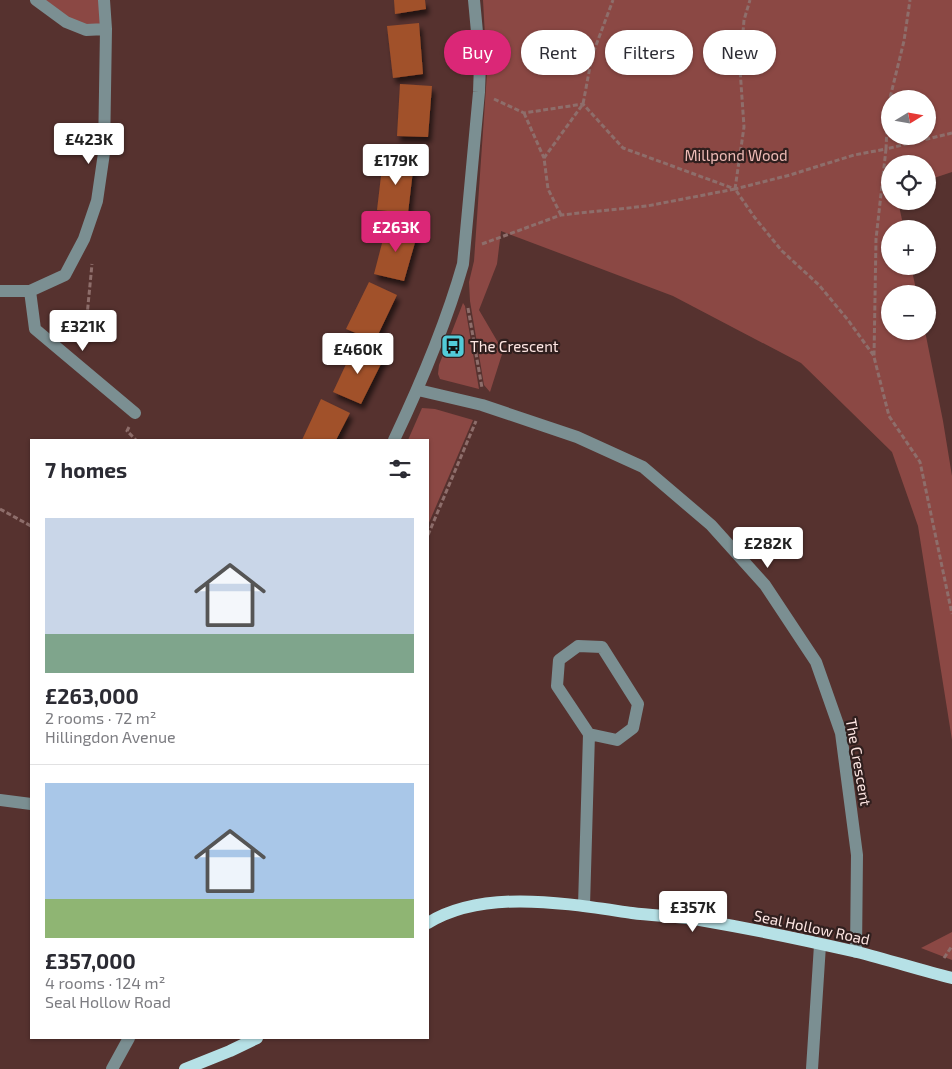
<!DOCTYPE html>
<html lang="en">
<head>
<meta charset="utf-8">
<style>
  body { margin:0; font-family:"Exo 2",sans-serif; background:#f2f2f3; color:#2b2b33; height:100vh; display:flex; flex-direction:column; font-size:19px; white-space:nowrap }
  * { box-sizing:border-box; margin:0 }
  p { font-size:16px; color:#7c7c81 }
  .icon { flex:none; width:28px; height:28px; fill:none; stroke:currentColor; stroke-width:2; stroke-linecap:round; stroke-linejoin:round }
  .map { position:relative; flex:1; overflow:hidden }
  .details { position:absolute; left:30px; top:439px; width:399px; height:600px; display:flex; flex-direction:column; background:#fff; border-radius:0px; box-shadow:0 1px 4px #0004 }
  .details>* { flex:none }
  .top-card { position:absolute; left:444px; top:30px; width:432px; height:45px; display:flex; gap:10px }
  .needle { width:32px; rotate:79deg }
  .controls { position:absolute; left:881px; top:90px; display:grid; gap:10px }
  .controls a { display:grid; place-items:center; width:55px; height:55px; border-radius:50%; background:#fff; box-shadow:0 1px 4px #0004; font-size:25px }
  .price { position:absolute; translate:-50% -42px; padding:0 11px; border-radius:5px; background:#fff; color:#222; font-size:16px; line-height:32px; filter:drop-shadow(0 1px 2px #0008) }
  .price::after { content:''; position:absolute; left:50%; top:30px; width:15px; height:11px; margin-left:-8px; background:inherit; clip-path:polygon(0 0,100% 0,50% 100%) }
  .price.current { background:#db2777; color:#fff }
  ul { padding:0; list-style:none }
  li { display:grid; align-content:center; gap:10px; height:265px; padding:0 15px }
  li+li { border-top:1px solid #e1e1e2 }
  li span { display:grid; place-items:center; height:155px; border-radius:0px; color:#555 }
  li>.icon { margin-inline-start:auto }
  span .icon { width:90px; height:90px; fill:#fffc; stroke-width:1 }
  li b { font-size:21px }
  h2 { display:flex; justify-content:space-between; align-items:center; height:60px; padding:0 15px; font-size:21px }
  .tag { padding:0 18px; border-radius:22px; background:#fff; box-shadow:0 1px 4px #0004; font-size:18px; line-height:45px }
  .tag.current { background:#db2777; color:#fff }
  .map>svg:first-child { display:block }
</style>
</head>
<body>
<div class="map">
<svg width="952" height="1069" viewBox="0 0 952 1069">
  <defs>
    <filter id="shadow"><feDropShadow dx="3" dy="5.5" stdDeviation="2.5" flood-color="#0009"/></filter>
  </defs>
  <rect width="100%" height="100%" fill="#56322f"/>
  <path fill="#8b4844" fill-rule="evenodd" d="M36 0H104L106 29 86 30Z
    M483 0H952V172L928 180V164H890V201H898L904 229H890V266H911L917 294H890V331H925L943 421 952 476V740L918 526 892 452 801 363 673 296 501 231 497 264 479 310 503 351 490 392 484 385 470 301 469 282 474 261 487 73ZM890 99H928V136H890Z
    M463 303 465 306 479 389 440 379 438 374 439 365Z
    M422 408 435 409 473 420 428 525V440H408Z
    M952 932V960L921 948Z"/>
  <path fill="#a1512a" filter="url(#shadow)" d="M394 0H425L426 9 395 14Z
    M419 23 423 74 393 78 387 26Z
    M400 84 432 86 428 137 397 136Z
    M383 159 414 162 408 213 377 210Z
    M387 224 418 232 404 281 374 274Z
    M369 282 397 295 375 341 346 329Z
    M355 345 384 358 361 404 333 392Z
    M321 399 350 413 336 440H302Z"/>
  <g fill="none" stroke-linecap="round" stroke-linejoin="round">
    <path stroke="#8e6e6b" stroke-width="3" stroke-dasharray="5 2.5" stroke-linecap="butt" d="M494 99 524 113 583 104 623 148 735 189 790 175 854 155 886 149 888 106 904 41 910 0
      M524 113 544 158
      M952 133 886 149 876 239 874 357 889 416 920 462 952 614
      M735 189 744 127 740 69 744 20 750 0
      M561 215 548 189 544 158 583 104 592 56 613 0
      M482 244 561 215 647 206 735 189 755 218 782 251 819 285 848 320 874 356
      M468 308 482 388
      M84 347 92 264
      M129 427 127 431 136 440
      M0 509 31 526
      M428 535 476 421
      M944 958 952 946"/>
    <path stroke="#7b8f92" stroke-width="12" d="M36 0 66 22 86 30 106 29
      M0 291H30L65 275 84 239 97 201 104 153 106 29 104 0
      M30 291 35 329 135 413
      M418 390 482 405 577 437 643 467 711 525 765 585 816 662 841 733 857 855 856 952
      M394 440C421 383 446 324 463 264L479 92 480 64 474 0
      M0 800 31 804
      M584 906 589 734 557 686 559 660 578 646 602 647 638 704 633 728 617 740 589 734
      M112 1069 129 1038
      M812 1069 820 945"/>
    <path stroke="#b6e1e6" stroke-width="12" d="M428 923C485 888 569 904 632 913 655 916 678 916 700 920 752 929 805 940 857 952 889 960 920 970 952 978
      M185 1069 230 1051 257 1038"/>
  </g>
  <defs>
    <g id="bus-square" transform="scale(1.25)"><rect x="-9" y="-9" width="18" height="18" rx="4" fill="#52cbd8" stroke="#301f1e"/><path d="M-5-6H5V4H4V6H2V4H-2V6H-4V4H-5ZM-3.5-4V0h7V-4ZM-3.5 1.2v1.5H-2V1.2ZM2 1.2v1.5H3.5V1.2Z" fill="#111"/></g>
  </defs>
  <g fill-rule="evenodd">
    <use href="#bus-square" x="453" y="346"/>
  </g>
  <g text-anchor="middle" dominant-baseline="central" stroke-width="4.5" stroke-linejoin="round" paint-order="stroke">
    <g font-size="15" fill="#f0bdb8" stroke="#301f1e">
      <text x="736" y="155">Millpond Wood</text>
    </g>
    <g font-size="15" fill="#fee6e3" stroke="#301f1e" text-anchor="start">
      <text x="470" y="346">The Crescent</text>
    </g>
    <g font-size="15" fill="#fee6e3" stroke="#301f1e">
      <text transform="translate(859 762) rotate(80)">The Crescent</text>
      <text transform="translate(812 927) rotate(12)">Seal Hollow Road</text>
    </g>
  </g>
</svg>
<div class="controls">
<a><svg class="needle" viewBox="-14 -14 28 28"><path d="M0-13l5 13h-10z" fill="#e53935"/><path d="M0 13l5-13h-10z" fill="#7c7c81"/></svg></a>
<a><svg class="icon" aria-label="locate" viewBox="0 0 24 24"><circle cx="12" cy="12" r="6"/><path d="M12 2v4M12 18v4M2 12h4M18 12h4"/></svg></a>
<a>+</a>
<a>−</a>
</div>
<b class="price" style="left:89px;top:165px">£423K</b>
<b class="price" style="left:396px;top:186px">£179K</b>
<b class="price current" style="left:396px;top:253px">£263K</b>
<b class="price" style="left:83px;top:352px">£321K</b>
<b class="price" style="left:358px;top:375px">£460K</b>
<b class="price" style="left:768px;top:569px">£282K</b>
<b class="price" style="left:693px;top:933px">£357K</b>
<div class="top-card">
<a class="tag current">Buy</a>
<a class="tag">Rent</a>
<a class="tag">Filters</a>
<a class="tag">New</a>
</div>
<section class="details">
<h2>7 homes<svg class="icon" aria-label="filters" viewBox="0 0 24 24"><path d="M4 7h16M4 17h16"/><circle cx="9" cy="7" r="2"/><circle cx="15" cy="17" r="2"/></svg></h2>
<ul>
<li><span style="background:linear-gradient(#c9d6e8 75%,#7fa58c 0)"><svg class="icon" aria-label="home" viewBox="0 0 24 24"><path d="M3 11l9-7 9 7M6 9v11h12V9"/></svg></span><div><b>£263,000</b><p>2 rooms · 72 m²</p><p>Hillingdon Avenue</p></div></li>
<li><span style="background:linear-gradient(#a9c7e8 75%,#8fb573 0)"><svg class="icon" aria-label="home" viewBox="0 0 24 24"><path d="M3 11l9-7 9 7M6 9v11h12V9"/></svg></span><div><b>£357,000</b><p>4 rooms · 124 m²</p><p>Seal Hollow Road</p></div></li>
</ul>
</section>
</div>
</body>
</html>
